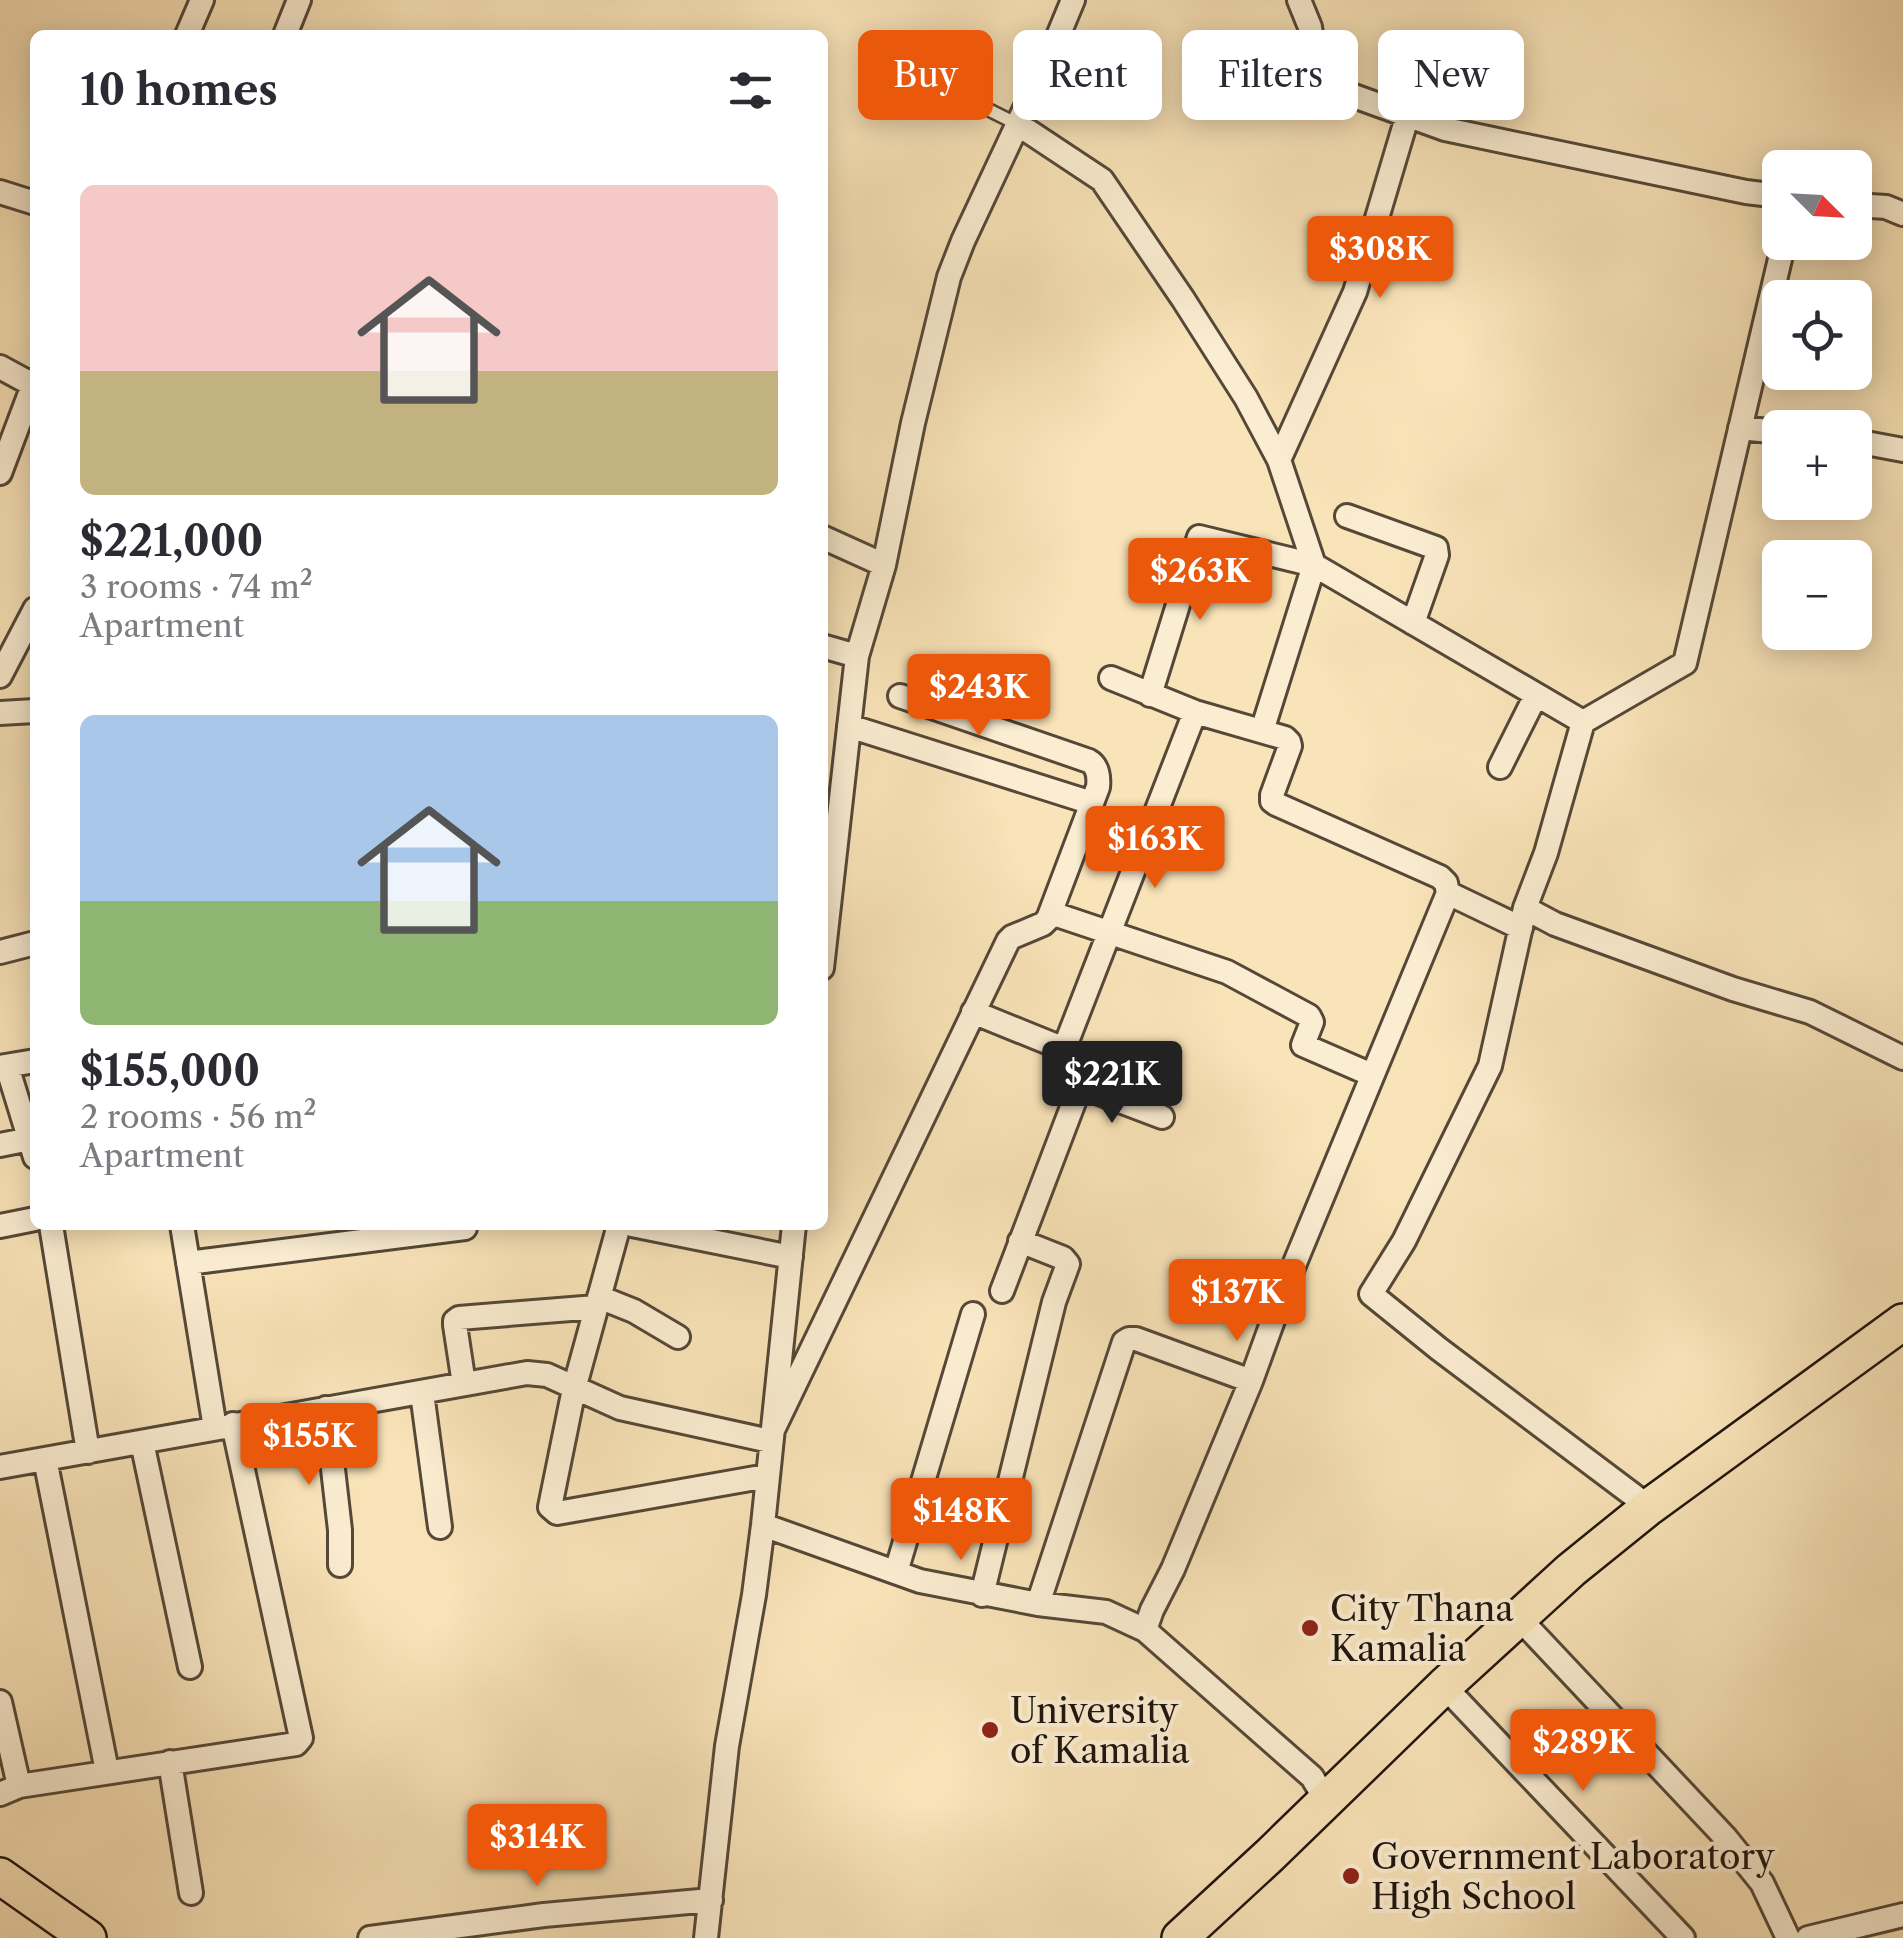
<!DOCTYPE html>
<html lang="en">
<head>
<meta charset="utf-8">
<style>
  body { margin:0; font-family:"Libre Caslon Text",serif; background:#f2f2f3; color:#2b2b33; height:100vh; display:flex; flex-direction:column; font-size:38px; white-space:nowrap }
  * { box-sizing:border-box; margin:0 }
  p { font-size:32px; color:#7c7c81 }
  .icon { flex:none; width:55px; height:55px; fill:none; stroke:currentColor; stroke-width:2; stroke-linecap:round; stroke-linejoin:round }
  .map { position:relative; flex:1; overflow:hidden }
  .drawer { position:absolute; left:30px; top:30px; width:798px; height:1200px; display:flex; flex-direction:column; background:#fff; border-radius:15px; box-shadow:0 5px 25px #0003 }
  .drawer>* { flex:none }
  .guide { position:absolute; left:858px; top:30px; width:895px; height:90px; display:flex; gap:20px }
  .needle { width:65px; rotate:114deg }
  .buttons { position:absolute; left:1762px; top:150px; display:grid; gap:20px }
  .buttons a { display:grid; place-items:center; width:110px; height:110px; border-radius:15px; background:#fff; box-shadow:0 5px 25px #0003; font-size:50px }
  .price { position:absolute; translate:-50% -85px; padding:0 22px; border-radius:10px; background:#ea580c; color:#fff; font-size:32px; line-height:65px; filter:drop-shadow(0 2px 5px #0008) }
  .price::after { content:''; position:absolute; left:50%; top:60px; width:30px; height:22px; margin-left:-15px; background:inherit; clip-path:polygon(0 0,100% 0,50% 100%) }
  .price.current { background:#222; color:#fff }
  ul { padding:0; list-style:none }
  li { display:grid; align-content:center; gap:20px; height:530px; padding:0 50px }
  li span { display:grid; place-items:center; height:310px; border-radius:15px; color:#555 }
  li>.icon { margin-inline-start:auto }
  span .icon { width:180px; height:180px; fill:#fffc; stroke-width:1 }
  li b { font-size:42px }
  h2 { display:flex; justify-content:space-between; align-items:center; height:120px; padding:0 50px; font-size:42px }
  .pill { padding:0 35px; border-radius:15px; background:#fff; box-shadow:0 5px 25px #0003; font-size:35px; line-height:90px }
  .pill.current { background:#ea580c; color:#fff }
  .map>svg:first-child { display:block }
</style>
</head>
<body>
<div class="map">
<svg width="1903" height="1938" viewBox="0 0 1903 1938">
  <rect width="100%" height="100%" fill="#f9e3b8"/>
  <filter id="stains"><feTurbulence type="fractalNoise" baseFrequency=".002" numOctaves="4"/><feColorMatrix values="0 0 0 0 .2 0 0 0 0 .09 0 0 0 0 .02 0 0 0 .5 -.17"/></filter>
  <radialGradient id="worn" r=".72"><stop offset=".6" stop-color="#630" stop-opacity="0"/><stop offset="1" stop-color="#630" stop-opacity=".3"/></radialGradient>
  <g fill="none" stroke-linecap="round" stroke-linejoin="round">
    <g stroke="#554838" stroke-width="16">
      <path id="lane" d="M943 87 1019 125"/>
    </g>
    <g stroke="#554838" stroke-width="28">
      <path id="street" d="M1299 0 1310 27 1318 83 1445 129 1746 192 1780 196
        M187 35 202 0
        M285 35 299 0
        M1019 125 1102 180 1183 299 1246 398 1279 460 1314 565 1583 722
        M0 192 35 203
        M1855 205 1886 207 1903 214
        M0 367 35 386
        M1740 428 1780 432
        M1855 441 1903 450
        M1279 460 1355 292 1408 114
        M0 473 35 380
        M1347 516 1436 548 1437 555 1413 623
        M822 537 884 565
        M822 646 857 656
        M0 676 35 609
        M1111 678 1195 712 1285 738 1289 742 1290 746 1272 795V801L1276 804 1440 877 1446 883 1448 893 1285 1287 1251 1381 1173 1569 1152 1610 1145 1630
        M1150 695 1199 537 1314 565 1262 731
        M0 713 35 711
        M849 726 1092 803
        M1500 767 1536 695
        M1448 893 1521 928
        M1525 908 1555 924 1733 989 1810 1012 1903 1058
        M1051 913 1227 972 1309 1016 1312 1022 1303 1045 1372 1075
        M0 952 35 943
        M822 968 857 656 884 565 913 423 949 277 963 241 1051 53 1073 0
        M973 1012 1106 1066
        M1064 1049 1195 712
        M7 1066 35 1157
        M0 1067 35 1061
        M1080 1086 1162 1117
        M0 1145 30 1139
        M51 1225 88 1452
        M182 1225 215 1428
        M619 1225 574 1389 550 1507 557 1513 767 1476
        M632 1225 791 1257
        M0 1226 35 1219
        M188 1263 465 1228
        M1002 1291 1090 1060
        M599 1297 634 1311 678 1337
        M464 1384 455 1325V1321L459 1318 596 1307
        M422 1393 440 1527
        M326 1408 340 1530V1565
        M771 1434 1008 941 1012 937 1043 924 1048 919 1098 787C1099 778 1098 766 1089 761L900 696
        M142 1442 190 1667
        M45 1459 107 1771
        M0 1467 527 1373 547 1375 620 1408 770 1441
        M1649 1507 1439 1349 1371 1294 1404 1241 1490 1066 1525 908 1546 853 1583 722 1685 663 1784 242
        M763 1525 920 1581 1038 1604 1106 1612 1145 1630 1312 1777 1326 1800
        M896 1572 973 1314
        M982 1595 1054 1302 1068 1264 1063 1258 1020 1241
        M1038 1604 1124 1342 1129 1339H1136L1251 1381
        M1519 1618 1725 1837 1762 1883 1788 1938
        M1444 1686 1683 1938
        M0 1702 19 1786
        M170 1762 191 1893
        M0 1794 19 1786 296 1744 301 1738 233 1424
        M370 1938 544 1915 711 1900
        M706 1938 727 1746 754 1595 763 1525 794 1225
        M1808 1938 1903 1915"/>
    </g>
    <g stroke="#1e140e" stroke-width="40">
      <path id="primary" d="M0 1876 88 1938
        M1180 1938 1270 1855 1444 1686 1571 1570 1649 1507 1903 1322"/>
    </g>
    <use href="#lane" stroke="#fbedd1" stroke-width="11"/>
    <use href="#street" stroke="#fbedd1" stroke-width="22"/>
    <use href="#primary" stroke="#f9e3b8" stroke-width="35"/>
  </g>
  <g fill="#8f2418" stroke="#fbedd1" stroke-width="4">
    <circle cx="1310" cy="1628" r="10"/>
    <circle cx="990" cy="1730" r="10"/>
    <circle cx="1351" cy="1876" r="10"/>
  </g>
  <g text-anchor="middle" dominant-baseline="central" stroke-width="8" stroke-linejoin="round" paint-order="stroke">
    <g font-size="35" fill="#1e140e" stroke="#fbedd1" text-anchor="start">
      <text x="1330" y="1608">City Thana<tspan x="1330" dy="40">Kamalia</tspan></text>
      <text x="1010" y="1710">University<tspan x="1010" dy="40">of Kamalia</tspan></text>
      <text x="1371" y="1856">Government Laboratory<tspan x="1371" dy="40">High School</tspan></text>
    </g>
  </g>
  <rect width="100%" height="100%" filter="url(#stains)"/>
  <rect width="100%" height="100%" fill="url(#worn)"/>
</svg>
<div class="buttons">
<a><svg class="needle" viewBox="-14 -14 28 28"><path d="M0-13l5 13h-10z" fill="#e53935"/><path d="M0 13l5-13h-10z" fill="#7c7c81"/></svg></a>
<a><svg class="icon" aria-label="locate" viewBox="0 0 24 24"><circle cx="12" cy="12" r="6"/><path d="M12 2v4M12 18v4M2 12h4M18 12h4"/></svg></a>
<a>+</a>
<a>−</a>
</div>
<b class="price" style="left:1380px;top:301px">$308K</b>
<b class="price" style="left:1200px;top:623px">$263K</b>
<b class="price" style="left:979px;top:739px">$243K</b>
<b class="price" style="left:1155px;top:891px">$163K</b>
<b class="price current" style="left:1112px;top:1126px">$221K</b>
<b class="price" style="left:1237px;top:1344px">$137K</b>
<b class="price" style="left:309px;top:1488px">$155K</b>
<b class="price" style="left:961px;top:1563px">$148K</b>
<b class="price" style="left:1583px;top:1794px">$289K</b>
<b class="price" style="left:537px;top:1889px">$314K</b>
<div class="guide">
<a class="pill current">Buy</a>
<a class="pill">Rent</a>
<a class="pill">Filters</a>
<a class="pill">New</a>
</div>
<section class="drawer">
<h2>10 homes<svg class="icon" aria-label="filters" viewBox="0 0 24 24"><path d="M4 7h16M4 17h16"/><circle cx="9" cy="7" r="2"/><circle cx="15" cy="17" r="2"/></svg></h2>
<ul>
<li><span style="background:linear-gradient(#f6c9c9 60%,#c2b280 0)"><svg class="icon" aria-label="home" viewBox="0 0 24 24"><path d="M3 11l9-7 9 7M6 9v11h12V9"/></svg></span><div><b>$221,000</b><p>3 rooms · 74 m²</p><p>Apartment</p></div></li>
<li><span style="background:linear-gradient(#a9c7e8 60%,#8fb573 0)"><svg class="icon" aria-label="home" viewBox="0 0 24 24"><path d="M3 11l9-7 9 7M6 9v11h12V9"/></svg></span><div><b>$155,000</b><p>2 rooms · 56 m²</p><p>Apartment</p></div></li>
</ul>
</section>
</div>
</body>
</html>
